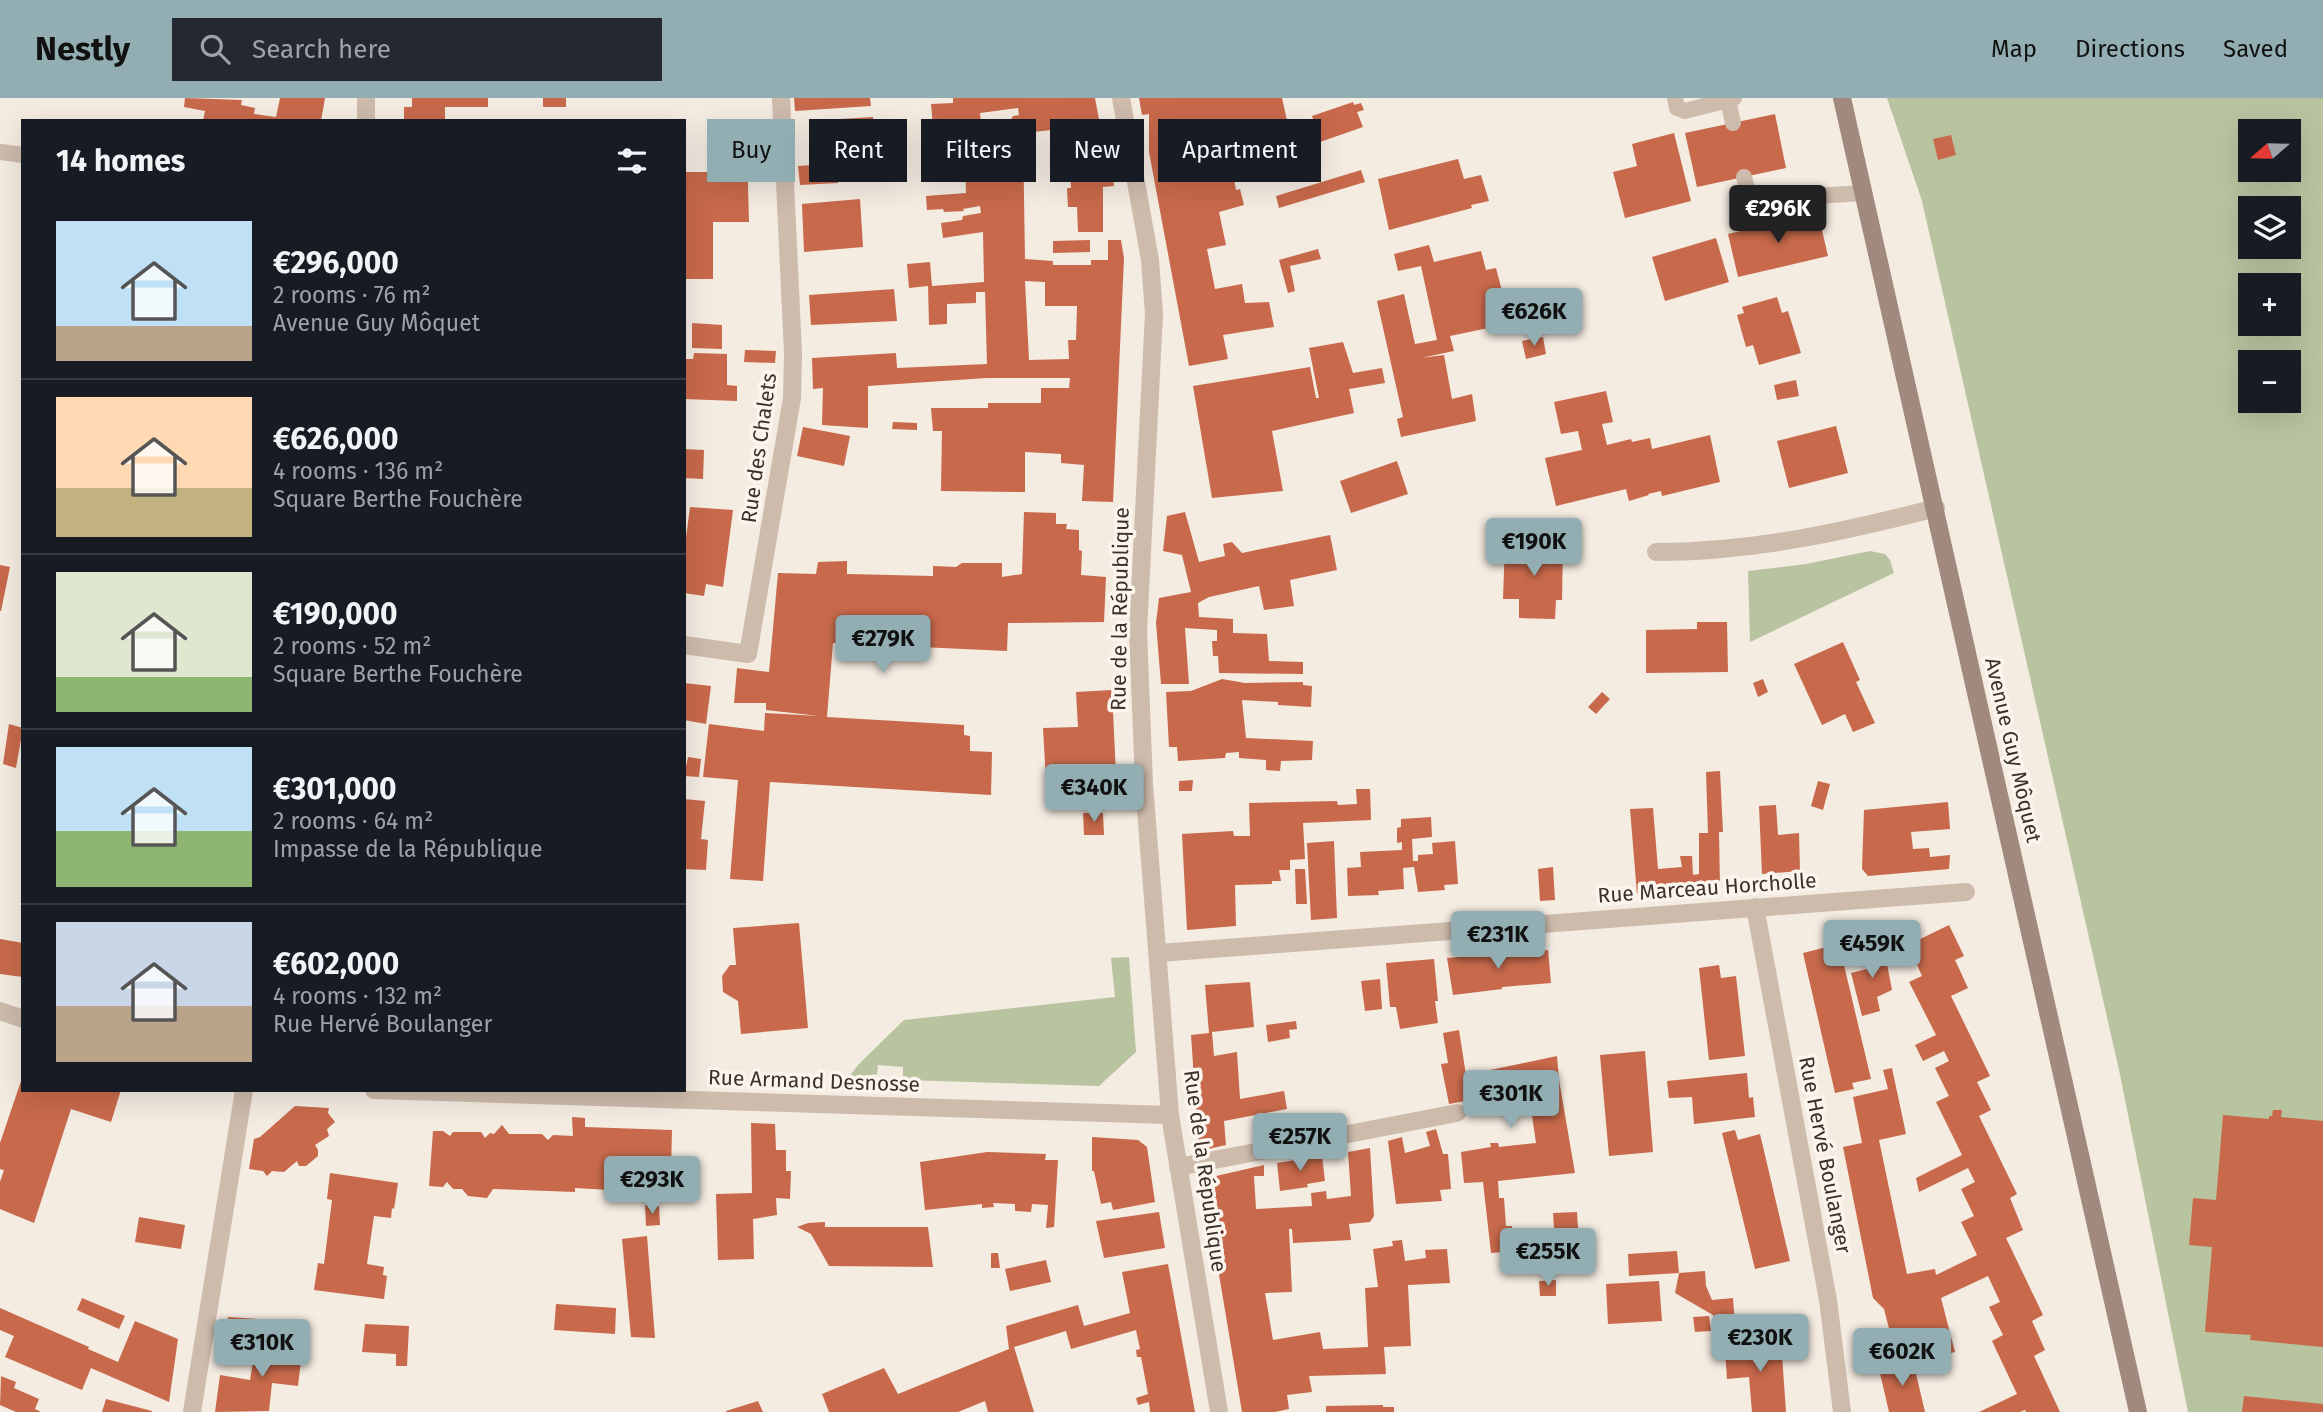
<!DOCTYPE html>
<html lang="en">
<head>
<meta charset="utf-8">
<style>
  body { margin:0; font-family:"Fira Sans",sans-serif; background:#242831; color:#f1f3f6; height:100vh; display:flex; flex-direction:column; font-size:26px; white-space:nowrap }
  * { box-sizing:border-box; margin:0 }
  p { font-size:23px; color:#9ea1a6 }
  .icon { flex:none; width:38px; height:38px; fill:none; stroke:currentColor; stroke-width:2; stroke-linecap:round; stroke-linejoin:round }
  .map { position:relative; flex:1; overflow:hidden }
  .drawer { position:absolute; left:21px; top:21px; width:665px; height:973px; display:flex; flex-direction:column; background:#171b24; border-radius:0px; box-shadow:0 7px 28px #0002 }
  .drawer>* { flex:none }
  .top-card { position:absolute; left:707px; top:21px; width:665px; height:63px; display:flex; gap:14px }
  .needle { width:46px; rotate:250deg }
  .buttons { position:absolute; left:2238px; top:21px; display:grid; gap:14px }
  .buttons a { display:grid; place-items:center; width:63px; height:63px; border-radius:0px; background:#171b24; box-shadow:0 7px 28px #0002; font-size:35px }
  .price { position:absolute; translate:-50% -60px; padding:0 16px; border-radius:7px; background:#92aeb2; color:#111; font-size:23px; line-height:46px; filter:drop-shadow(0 2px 4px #0008) }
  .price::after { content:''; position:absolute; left:50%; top:42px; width:21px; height:16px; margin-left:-10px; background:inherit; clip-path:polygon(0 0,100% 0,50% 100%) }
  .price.active { background:#222; color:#fff }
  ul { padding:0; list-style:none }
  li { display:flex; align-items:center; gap:21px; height:175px; padding:0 35px }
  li+li { border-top:2px solid #363941 }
  li span { display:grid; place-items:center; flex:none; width:196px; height:140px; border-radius:0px; color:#555 }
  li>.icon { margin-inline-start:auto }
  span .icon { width:84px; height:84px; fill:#fffc; stroke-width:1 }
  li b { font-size:30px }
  h2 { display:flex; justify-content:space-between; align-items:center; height:84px; padding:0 35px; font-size:30px }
  .pill { padding:0 24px; border-radius:0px; background:#171b24; box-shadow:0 7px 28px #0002; font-size:24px; line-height:63px }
  .pill.active { background:#92aeb2; color:#111 }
  header { display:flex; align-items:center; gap:42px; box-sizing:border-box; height:98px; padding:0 35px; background:#92aeb2; color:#111 }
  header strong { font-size:33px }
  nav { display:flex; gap:38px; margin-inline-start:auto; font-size:24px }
  .search { width:490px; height:63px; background:#242831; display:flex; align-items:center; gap:18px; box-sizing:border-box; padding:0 24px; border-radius:0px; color:#9ea1a6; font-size:26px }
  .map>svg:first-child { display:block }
</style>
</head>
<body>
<header>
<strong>Nestly</strong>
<div class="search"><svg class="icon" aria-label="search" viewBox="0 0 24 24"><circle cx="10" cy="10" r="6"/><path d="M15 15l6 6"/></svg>Search here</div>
<nav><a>Map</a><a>Directions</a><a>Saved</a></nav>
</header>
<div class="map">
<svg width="2323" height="1314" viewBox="0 0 2323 1314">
  <rect width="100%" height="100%" fill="#f4ebe1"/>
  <path fill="#b8c4a0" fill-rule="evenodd" d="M1887 0H2323V1314H2188L2119 972 1922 103ZM2250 33H2289V72H2250ZM2250 110H2289V149H2250ZM2250 187H2289V226H2250ZM2250 264H2289V303H2250Z
    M1870 453 1885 456 1890 462 1894 475 1750 544 1748 473 1806 466Z
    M1129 859 1136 954 1099 988 903 982V969L878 967 877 976 847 981 859 966 904 922 1115 899 1111 860Z"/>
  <path fill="#c8694b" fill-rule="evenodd" d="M185 0 242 2 241 7 255 10 254 16 276 19 280 0H325L321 23H203L205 13 184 9Z
    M412 0H488V9H445V23H404V9H412Z
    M543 0H566V9H543Z
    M794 0H870L871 8 795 13Z
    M953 0H1095L1100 27 1023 35 1025 161 1053 163V167H1091V162H1108V142H1121L1124 160 1113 404 1082 403 1084 367 1061 365V356L1025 354V394L941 393 942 333H933L931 310H988V305H1041V290H1069L1070 280H987L868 288V330L822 327 823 290 813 291 812 260 896 255 897 270 987 266 985 194H976V205L947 206V226L929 227 928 188 909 190 907 166 930 164 932 188 984 184 983 134 943 140 941 125 962 122 963 118 981 115 980 108 963 111 964 113 944 114 943 111 927 112 926 98 966 95 965 65H976V53L992 52 991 31H1010V23L1013 18 1019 17 1018 10 980 15 981 25 933 28 931 6 953 5ZM1025 183 1045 184V208H1077L1076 242H1068L1069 261 1029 262Z
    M1139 0H1282L1288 27 1273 30 1282 66 1233 75 1236 92 1240 91 1244 107 1219 114 1226 147 1207 151 1215 191 1242 186 1245 205 1269 204 1274 229 1223 237 1228 261 1189 268 1149 54V16L1142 17Z
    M1353 4 1354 7 1361 5 1364 12 1357 14 1363 29 1320 44 1312 18Z
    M1775 16 1786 70 1697 89 1685 35Z
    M873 19 876 63 836 66 838 85 800 87 798 68 826 66 823 22Z
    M1674 35 1691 103 1625 120 1613 74 1637 68 1632 46Z
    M1951 37 1956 57 1938 62 1933 41Z
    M747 52 749 124H713V181H684V74H719V53Z
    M1110 60 1114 88 1103 89V134H1078L1077 109H1068L1067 90H1071L1070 70 1083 64Z
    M1458 61 1464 81 1481 77 1489 103 1471 107 1472 110 1389 132 1378 81Z
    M1361 72 1365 84 1279 110 1276 98Z
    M860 101 863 149 804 154 802 106Z
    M1818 115 1828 158 1738 179 1728 136Z
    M1716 140 1729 184 1665 203 1652 159Z
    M1090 142V154L1053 155V143Z
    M1429 147 1434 164 1481 153 1486 172 1496 170 1502 193 1491 195 1498 228 1450 238 1454 253 1421 260 1444 257 1452 301 1472 296 1476 323 1401 339 1397 321 1403 319 1377 203 1404 196 1415 246 1437 242 1421 168 1398 173 1394 156Z
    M1318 151 1321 161 1290 168 1295 193 1288 195 1279 162Z
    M894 191 897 223 811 227 809 197Z
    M1777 199 1782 215 1788 213 1801 255 1759 267 1753 247 1746 249 1737 217 1744 215 1742 209Z
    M692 225 722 227V251L692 250Z
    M1543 239 1546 256 1526 261 1522 243Z
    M1343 244 1353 275 1382 270 1385 285 1349 291 1354 315 1272 333 1283 393 1212 400 1193 288 1310 269 1316 300H1319L1309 250Z
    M745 252 776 253 775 265 744 264Z
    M694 255 727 256V287L737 288V303L684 301V261H693Z
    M1796 282 1799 298 1777 302 1774 287Z
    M1606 293 1613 324 1602 326 1607 347 1631 341 1632 344 1650 340 1652 351 1710 337 1720 384 1662 398 1661 393 1648 396 1649 397 1629 403 1626 391 1556 408 1545 360 1582 352 1578 333 1561 336 1554 304Z
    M893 324 917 325V332L892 331Z
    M1836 328 1848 375 1789 390 1777 343Z
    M803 329 850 338 844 368 797 358Z
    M684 351 704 352 703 381 684 380Z
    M1397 363 1408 396 1351 415 1340 383Z
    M690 409 733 412 723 489 706 486 704 498 684 495V455Z
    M1024 414 1056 415V426H1067L1066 431 1079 432V452L1082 453 1081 477 1106 479 1104 524 1008 525 1007 553 833 545 827 619 964 627V637L970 638V653L992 654 991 697 770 684 763 783 730 781 738 682 703 679 709 626 764 633 765 615 819 618 766 612V605H734L737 570 769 574 778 475 816 476 818 464 847 463V476L933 478V468L956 469 962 465H1002V479L1022 476Z
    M1185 414 1199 464 1225 458 1223 446 1232 444 1242 455 1330 437 1337 472 1290 482 1294 508 1264 512 1259 488 1209 499 1198 505 1199 519 1233 521V535L1267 536 1269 563 1303 564V576L1219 575 1218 558H1213L1212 543H1217V532L1185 530 1189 586H1161L1156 525 1159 500 1191 494 1182 457 1163 453 1167 418Z
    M1505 444 1563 445 1562 502H1556L1555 521 1519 520V501H1503Z
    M0 467 10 469 1 513H0Z
    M1697 524H1727L1728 574 1646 575V532L1697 531Z
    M1843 544 1860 582 1856 584 1875 625 1853 634 1845 616 1822 627 1794 566Z
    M1222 581 1245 585 1303 584V587L1312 588 1311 609 1278 607V604L1242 602 1246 640 1313 643 1312 662 1281 663 1280 673 1266 672V662L1239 660V654L1226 655 1225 660 1178 663 1177 649H1169L1166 594 1191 593Z
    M1763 581 1768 594 1758 599 1753 585Z
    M684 585 711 588 706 626 684 622Z
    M1112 592 1117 698 1071 702 1047 700 1043 630 1078 629 1076 594Z
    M1602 594 1610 601 1596 616 1588 609Z
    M9 626 23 630 16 670 3 666Z
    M688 659 701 661 699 679 684 678Z
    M1720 673 1723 734H1719L1720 789 1637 796 1630 711 1653 710 1658 771 1682 769 1680 758H1692L1693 777 1699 776V735H1708L1706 674Z
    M1193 682 1192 693H1179V683Z
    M1818 683 1830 686 1823 712 1811 708Z
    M1356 691H1370L1371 722 1303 725 1305 761 1290 762V772H1279L1281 783H1272V786L1235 787 1236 828 1187 832 1182 736 1233 733 1234 738H1250L1249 705 1337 703 1338 707 1357 706Z
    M684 701 705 703 701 741 708 742 706 772 684 771Z
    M1948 704 1950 731 1911 734 1913 751 1929 750 1930 759 1950 757 1949 771 1868 778 1862 771 1864 712Z
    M1776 707 1778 737 1799 735 1800 773 1762 776 1759 708Z
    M1083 715H1103L1104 737H1084Z
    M1431 719 1432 739 1412 741 1413 763H1418V757L1433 756 1432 745 1455 743 1458 786 1444 787 1445 792 1418 794 1414 769 1403 770 1404 791 1378 793 1379 797 1348 798 1347 770 1361 769 1360 754 1402 752V744L1397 745V730L1401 729V721Z
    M1334 743 1337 820 1311 822 1307 745Z
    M1553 769 1555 802 1540 803 1538 771Z
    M1295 771H1305L1307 806H1296Z
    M799 825 808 930 741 936 738 903 723 894 722 878 730 867H736L733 830Z
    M1949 827 1964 858 1955 862 1968 890 1951 898 1990 978 1977 984 1991 1012 1979 1018 2017 1096 2010 1100 2023 1132 2006 1140 2043 1217 2032 1223 2045 1252 2034 1258 2060 1314H2026L2025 1312 2020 1314H1979L2017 1296 1992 1243 2003 1237 1989 1209 2000 1204 1988 1178 1941 1200 1955 1254 1925 1261 1921 1243 1894 1250 1884 1211 1873 1200 1843 1049 1862 1045 1853 999 1888 991 1883 972 1892 970 1906 1036 1879 1042 1907 1176 1935 1171 1936 1177 1977 1157 1961 1124 1974 1118 1961 1091 1975 1084 1968 1070 1919 1094 1916 1080 1962 1057 1936 1004 1949 998 1935 970 1949 963 1944 953 1923 963 1915 947 1936 937 1909 884 1922 878 1908 847Z
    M0 841 23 845V879L0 876Z
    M1883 845 1892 892 1877 899 1880 913 1862 918 1851 875 1871 870 1866 848Z
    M1839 846 1871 981 1852 985 1854 991 1835 995 1803 855Z
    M1548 852 1551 885 1502 889V891L1453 897 1447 860Z
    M1434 861 1438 903H1435L1438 925 1400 931 1396 909H1390L1386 865Z
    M1719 867 1721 880 1736 878 1745 958 1709 962 1699 870Z
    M1380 881 1382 911 1365 913 1361 883Z
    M1250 884 1254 929 1212 934 1214 958 1237 954 1240 1001 1284 993 1287 1011 1224 1023 1226 1047 1199 1053 1191 937 1209 935 1205 887Z
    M1296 923 1297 931 1289 932 1290 940 1268 944 1266 927Z
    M1459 932 1466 977 1557 958 1559 982 1575 1075 1498 1083 1499 1100H1504L1506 1128H1512L1514 1153 1491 1155 1483 1084 1464 1085 1461 1054 1491 1049 1490 1045H1498L1499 1049 1536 1045 1530 1004 1523 1006 1520 993 1449 1006 1441 966 1448 965 1443 935Z
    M1645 953 1653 1054 1609 1058 1600 957Z
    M1747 975 1749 1000 1753 999 1755 1019 1694 1026 1692 999 1669 1000 1667 983Z
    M22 980 23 992H121L111 1024 71 1011 34 1125 0 1111V1084L4 1072 0 1071V1045Z
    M295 1008 329 1010 328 1015 335 1024 327 1031 329 1038 315 1047 318 1052V1058L306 1068H299L297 1063 284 1074 272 1073 267 1078 263 1073 249 1071 254 1041 260 1039Z
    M2273 1012H2282L2281 1019 2323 1023V1249L2250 1242 2251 1237 2205 1234 2212 1149 2189 1147 2193 1100 2216 1102 2223 1017 2269 1021V1018H2272Z
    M572 1019 585 1020V1029L672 1032 671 1074H642L644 1094 575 1090V1094L493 1091 487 1100 468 1098 462 1091H453L447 1084 443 1089 429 1088 433 1033H443L450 1038 453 1034H481L485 1040 490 1035 494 1036 502 1027 509 1036H542L548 1042 553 1037 573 1038Z
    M751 1025 775 1026 776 1052H786V1073H791L790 1101 776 1100 777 1117 753 1121 754 1161 718 1162 716 1096 752 1095Z
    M1436 1031 1443 1056H1448L1451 1091 1440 1092 1442 1103 1396 1106 1388 1043 1402 1039 1405 1055 1430 1048 1426 1034Z
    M1735 1032 1738 1042 1760 1036 1790 1163 1755 1171 1722 1035Z
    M1092 1039 1138 1042 1147 1049 1155 1104 1113 1112 1111 1104 1101 1106 1094 1073H1092Z
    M1370 1050 1374 1118 1370 1124 1349 1126 1351 1142 1293 1145 1292 1131H1289L1292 1194 1265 1195 1273 1242 1320 1234 1323 1251 1368 1249 1365 1190 1378 1189 1373 1151 1393 1148 1392 1143 1402 1142 1405 1163 1426 1160 1425 1152 1447 1151 1450 1185 1408 1187 1411 1248 1384 1249 1386 1276 1309 1278 1312 1294 1287 1297 1289 1311 1275 1314H1242L1203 1081 1264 1067V1078H1254L1256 1111 1312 1108 1311 1095 1326 1093 1327 1101 1351 1098 1348 1054Z
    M987 1054 1046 1056 1045 1062H1058L1054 1129 1046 1130 1048 1107 1032 1106 1031 1114 1015 1113V1106L993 1105 994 1109 982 1110V1106L925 1112 920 1064Z
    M1322 1058 1325 1083 1307 1086 1308 1089 1280 1093 1277 1065Z
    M330 1075 398 1085 394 1111 392 1110 391 1120 374 1118 367 1166 384 1169 383 1177 387 1178 384 1201 314 1192 318 1165 324 1166 332 1102 327 1101Z
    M645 1107 659 1108 660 1127 646 1128Z
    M1159 1114 1165 1150 1104 1160 1096 1123Z
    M1577 1114 1579 1144 1555 1146 1553 1115Z
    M139 1119 185 1127 181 1151 135 1144Z
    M825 1124V1129H928L933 1169 829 1168 811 1136 797 1129 808 1125Z
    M647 1138 655 1240 631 1239 622 1141Z
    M1677 1153 1679 1175 1629 1178 1628 1156Z
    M991 1155H998L1000 1170H991Z
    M1046 1162 1051 1184 1010 1193 1005 1171Z
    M1168 1166 1195 1314H1150L1149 1304 1138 1307 1136 1300 1148 1296 1141 1259H1137L1136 1252 1140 1251 1136 1232 1071 1251 1066 1233 1014 1249 1034 1314H988L985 1303 958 1314H829L822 1296 884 1270 898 1296 1009 1251 1006 1228 1078 1207 1084 1228 1130 1215 1122 1174Z
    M1705 1173 1706 1188 1712 1202 1733 1200 1735 1226 1715 1228 1713 1217 1675 1195 1679 1175Z
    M1556 1182V1198H1540L1539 1183Z
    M1659 1183 1662 1223 1608 1226 1606 1186Z
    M82 1200 125 1218 119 1231 77 1212Z
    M556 1206 616 1210 615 1236 554 1232Z
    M0 1210 89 1249 88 1251 118 1264 135 1223 178 1241 169 1304 91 1270 82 1292 5 1259 14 1238 0 1232Z
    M1709 1218 1711 1233 1695 1234 1693 1219Z
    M228 1219 260 1221 259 1239 226 1238Z
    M365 1226 409 1228 407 1268H396V1256L362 1254Z
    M269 1239 303 1245 298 1288 272 1285 269 1313 215 1314 220 1277 250 1282 254 1258 266 1259Z
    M1758 1241 1759 1246 1781 1243 1786 1314H1752L1749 1279 1727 1281 1725 1253 1746 1251 1745 1243Z
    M1913 1263 1925 1314H1889L1879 1271Z
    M1 1278 16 1284 14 1290 39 1301 35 1311 41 1314H16L0 1307Z
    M2244 1298 2323 1306V1314H2242Z
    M106 1301 152 1313V1314H102Z
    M758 1303 763 1314H726V1313Z
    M1383 1307V1309H1394V1314H1326V1308Z"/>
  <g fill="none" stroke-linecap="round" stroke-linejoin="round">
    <path stroke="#cdbbac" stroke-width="16" d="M1675 0 1677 10 1685 13 1728 2
      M1733 25 1728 2 1734 0
      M1 54 23 57
      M1744 79 1750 102 1864 95"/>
    <path stroke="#cdbbac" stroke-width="18" d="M1121 0 1150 162 1154 216 1138 533 1144 686 1170 1017 1219 1314
      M366 23V0
      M1656 454C1752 454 1843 434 1936 410
      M684 547 748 556 792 300 793 255 781 0
      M1755 809 1828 1202 1842 1314
      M1159 855 1966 794
      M0 913 23 921
      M374 992 1170 1017
      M1178 1069 1457 1015
      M192 1314 244 992"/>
    <path stroke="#a18a7d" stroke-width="18" d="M1842 0 2138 1314"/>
  </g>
  <g text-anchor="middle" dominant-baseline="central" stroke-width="7" stroke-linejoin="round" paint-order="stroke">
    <g font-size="21" fill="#3b302b" stroke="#fbf5ee">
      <text transform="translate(759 350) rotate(-82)">Rue des Chalets</text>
      <text transform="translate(1120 511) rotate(-89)">Rue de la République</text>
      <text transform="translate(2013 652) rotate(77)">Avenue Guy Môquet</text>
      <text transform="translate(1707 790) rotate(-4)">Rue Marceau Horcholle</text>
      <text transform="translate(814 983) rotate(2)">Rue Armand Desnosse</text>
      <text transform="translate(1825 1057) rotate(79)">Rue Hervé Boulanger</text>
      <text transform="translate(1205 1073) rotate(82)">Rue de la République</text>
    </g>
  </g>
</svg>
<div class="buttons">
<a><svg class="needle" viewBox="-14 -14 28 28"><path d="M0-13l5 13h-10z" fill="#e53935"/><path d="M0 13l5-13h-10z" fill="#9ea1a6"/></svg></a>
<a><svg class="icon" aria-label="layers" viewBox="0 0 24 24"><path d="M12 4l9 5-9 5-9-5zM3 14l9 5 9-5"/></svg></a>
<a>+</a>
<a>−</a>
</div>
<b class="price active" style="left:1778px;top:147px">€296K</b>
<b class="price" style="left:1534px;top:250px">€626K</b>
<b class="price" style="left:1534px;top:480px">€190K</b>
<b class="price" style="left:883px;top:577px">€279K</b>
<b class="price" style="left:1094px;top:726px">€340K</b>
<b class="price" style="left:1498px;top:873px">€231K</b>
<b class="price" style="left:1872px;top:882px">€459K</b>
<b class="price" style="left:1511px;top:1032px">€301K</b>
<b class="price" style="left:1300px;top:1075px">€257K</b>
<b class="price" style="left:652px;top:1118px">€293K</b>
<b class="price" style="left:1548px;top:1190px">€255K</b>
<b class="price" style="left:1760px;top:1276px">€230K</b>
<b class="price" style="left:262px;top:1281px">€310K</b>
<b class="price" style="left:1902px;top:1290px">€602K</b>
<div class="top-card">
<a class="pill active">Buy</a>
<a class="pill">Rent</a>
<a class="pill">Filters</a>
<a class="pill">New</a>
<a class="pill">Apartment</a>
</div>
<section class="drawer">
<h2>14 homes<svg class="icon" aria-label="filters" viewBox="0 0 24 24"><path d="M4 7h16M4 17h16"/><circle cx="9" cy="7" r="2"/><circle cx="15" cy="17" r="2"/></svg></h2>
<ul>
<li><span style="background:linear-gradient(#bfe0f5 75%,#b9a48a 0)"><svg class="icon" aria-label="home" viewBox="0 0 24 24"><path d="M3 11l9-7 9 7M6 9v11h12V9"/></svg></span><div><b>€296,000</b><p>2 rooms · 76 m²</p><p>Avenue Guy Môquet</p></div></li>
<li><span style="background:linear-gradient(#ffd9b3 65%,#c2b280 0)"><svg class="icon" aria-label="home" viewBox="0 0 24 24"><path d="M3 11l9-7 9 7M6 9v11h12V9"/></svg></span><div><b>€626,000</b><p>4 rooms · 136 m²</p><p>Square Berthe Fouchère</p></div></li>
<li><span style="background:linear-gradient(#dfe7d0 75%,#8fb573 0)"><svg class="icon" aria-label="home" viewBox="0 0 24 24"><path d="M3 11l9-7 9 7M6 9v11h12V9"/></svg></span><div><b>€190,000</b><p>2 rooms · 52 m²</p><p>Square Berthe Fouchère</p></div></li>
<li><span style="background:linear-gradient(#bfe0f5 60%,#8fb573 0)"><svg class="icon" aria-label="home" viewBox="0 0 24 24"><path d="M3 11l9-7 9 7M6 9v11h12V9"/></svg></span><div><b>€301,000</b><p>2 rooms · 64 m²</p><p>Impasse de la République</p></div></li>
<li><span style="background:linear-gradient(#c9d6e8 60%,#b9a48a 0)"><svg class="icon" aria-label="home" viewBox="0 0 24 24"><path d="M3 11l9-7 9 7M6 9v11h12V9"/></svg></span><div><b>€602,000</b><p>4 rooms · 132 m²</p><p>Rue Hervé Boulanger</p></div></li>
</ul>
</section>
</div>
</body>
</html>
